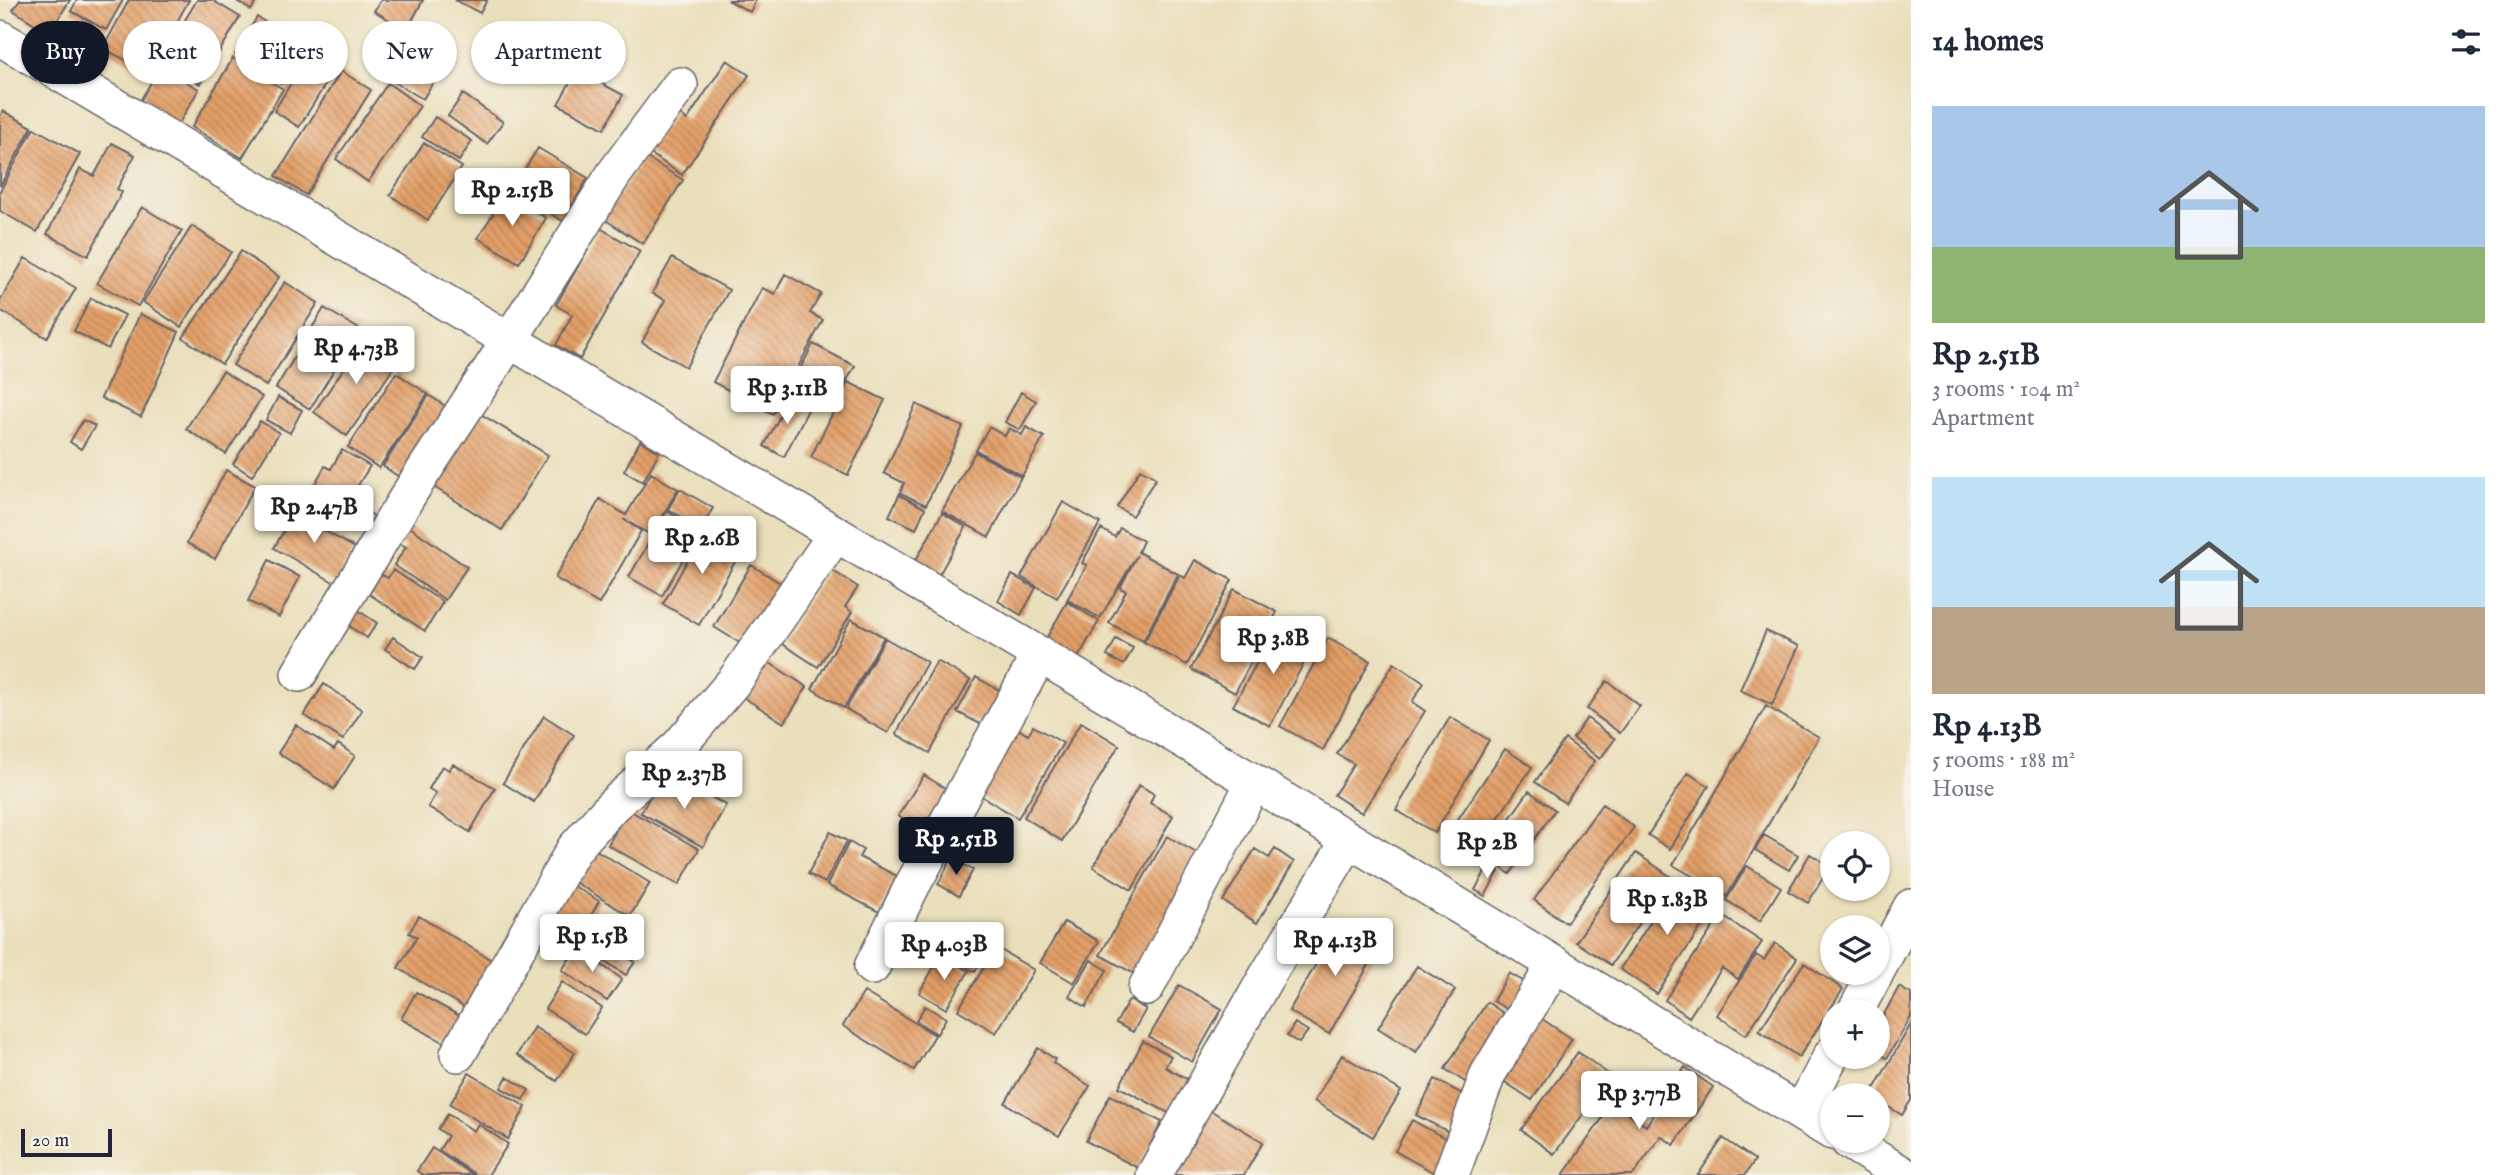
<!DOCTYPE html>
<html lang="en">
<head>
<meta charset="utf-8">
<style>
  body { margin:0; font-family:"IM FELL English",serif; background:#f6f6f7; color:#1f2937; height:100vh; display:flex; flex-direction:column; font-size:26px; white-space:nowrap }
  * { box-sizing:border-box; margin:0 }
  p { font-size:23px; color:#747a83 }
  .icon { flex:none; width:38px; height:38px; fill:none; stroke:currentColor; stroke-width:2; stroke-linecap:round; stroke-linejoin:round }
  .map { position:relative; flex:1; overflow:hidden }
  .panel { display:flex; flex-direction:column; background:#fff; width:595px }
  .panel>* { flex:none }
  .guide { position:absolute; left:21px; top:21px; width:665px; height:63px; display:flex; gap:14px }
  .buttons { position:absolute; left:1820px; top:831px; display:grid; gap:14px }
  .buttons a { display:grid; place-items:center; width:70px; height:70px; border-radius:50%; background:#fff; box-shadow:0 2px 5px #0004; font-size:35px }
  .scale { position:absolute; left:21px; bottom:18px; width:91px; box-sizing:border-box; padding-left:7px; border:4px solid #22223b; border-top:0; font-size:19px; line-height:24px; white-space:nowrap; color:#22223b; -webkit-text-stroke:5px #f7f3e8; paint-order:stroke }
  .price { position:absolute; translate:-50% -60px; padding:0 16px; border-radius:7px; background:#fff; color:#222; font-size:23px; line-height:46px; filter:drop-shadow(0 2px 4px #0008) }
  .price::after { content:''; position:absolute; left:50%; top:42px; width:21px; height:16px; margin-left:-10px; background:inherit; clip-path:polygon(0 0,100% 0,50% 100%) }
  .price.on { background:#111827; color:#fff }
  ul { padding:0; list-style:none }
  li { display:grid; align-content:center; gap:14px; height:371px; padding:0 21px }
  li span { display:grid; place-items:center; height:217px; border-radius:0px; color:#555 }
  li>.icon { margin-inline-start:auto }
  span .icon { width:126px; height:126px; fill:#fffc; stroke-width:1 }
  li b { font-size:30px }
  h2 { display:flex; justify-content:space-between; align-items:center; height:84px; padding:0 21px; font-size:30px }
  .pill { padding:0 24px; border-radius:32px; background:#fff; box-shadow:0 2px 5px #0004; font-size:24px; line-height:63px }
  .pill.on { background:#111827; color:#fff }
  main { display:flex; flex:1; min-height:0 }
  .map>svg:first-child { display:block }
</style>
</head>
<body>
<main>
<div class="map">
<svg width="1911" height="1175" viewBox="0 0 1911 1175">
  <defs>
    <pattern id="building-back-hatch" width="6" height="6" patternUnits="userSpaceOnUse" patternTransform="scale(1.75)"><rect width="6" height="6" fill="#e39f67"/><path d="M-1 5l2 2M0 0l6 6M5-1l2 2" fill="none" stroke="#b88156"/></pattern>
  </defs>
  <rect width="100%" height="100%" fill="#f7f3e8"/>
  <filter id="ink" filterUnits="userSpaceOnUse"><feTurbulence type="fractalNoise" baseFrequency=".0143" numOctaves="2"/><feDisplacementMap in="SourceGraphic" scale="14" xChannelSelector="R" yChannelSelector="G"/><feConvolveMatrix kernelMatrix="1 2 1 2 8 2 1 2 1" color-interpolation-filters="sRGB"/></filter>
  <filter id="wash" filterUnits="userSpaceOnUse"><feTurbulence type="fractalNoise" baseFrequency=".00686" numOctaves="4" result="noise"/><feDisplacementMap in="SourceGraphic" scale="28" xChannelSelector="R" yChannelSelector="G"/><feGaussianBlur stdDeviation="1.57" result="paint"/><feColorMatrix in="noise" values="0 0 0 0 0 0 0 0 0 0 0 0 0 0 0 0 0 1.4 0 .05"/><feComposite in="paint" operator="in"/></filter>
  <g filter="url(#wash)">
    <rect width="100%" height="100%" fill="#eadfbb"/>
    <g id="blocks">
      <path fill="url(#building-back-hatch)" d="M20 0H70L49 33 13 10Z
        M77 0H123L106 30 71 11Z
        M129 0H189L149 73 103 48Z
        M197 0H212L240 17 200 84 161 60Z
        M235 0H257L251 10Z
        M381 0H423L407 30 374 11Z
        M455 0H487L480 13Z
        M728 0H756L750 12Z
        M257 17 286 35 281 45 298 55 281 84 235 55Z
        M417 43 446 61 423 99 394 82Z
        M233 58 283 89 242 158 192 127Z
        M727 60 749 75 682 175 648 152 675 112 687 120Z
        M302 65 328 80 299 127 274 111Z
        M160 67 199 89 178 125 139 103Z
        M577 70 623 95 604 129 558 104Z
        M341 71 371 90 306 195 276 176Z
        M388 83 420 106 368 182 336 159Z
        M463 94 503 122 487 144 448 116Z
        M3 111 32 127 0 186V116Z
        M435 117 472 141 459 161 422 137Z
        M34 128 80 154 37 232 0 211V191Z
        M112 143 135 155 117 189 122 192 88 256 47 234 80 169 94 176Z
        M424 143 462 167 428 220 390 195Z
        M538 148 588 178 563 221 512 190Z
        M644 156 683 180 643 244 604 219Z
        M506 193 546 218 519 263 478 238Z
        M142 207 182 231 138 306 97 283Z
        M192 226 231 252 181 327 143 302Z
        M600 228 640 251 580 359 556 345 572 315 556 305Z
        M241 251 279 277 222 364 183 338Z
        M25 258 76 288 47 338 0 310V301Z
        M672 258 729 290 686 367 642 342 665 300 652 293Z
        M785 274 821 294 810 313 823 320 773 414 713 382 762 288 775 294Z
        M285 282 318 303 266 386 233 365Z
        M91 298 125 315 108 349 74 331Z
        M324 308 359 329 310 409 276 388Z
        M140 314 179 332 141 417 101 398Z
        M366 336 399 360 347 436 314 412Z
        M813 344 855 366 840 393 799 371Z
        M223 371 262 397 226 454 186 429Z
        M396 373 428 394 379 468 348 447Z
        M848 382 885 400 848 475 811 457Z
        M1021 392 1036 401 1020 430 1005 422Z
        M429 395 454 412 408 483 383 466Z
        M791 395 810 406 784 457 764 446Z
        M278 397 302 410 290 433 266 420Z
        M916 404 963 427 926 505 900 493 904 483 884 473Z
        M479 413 548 455 502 530 434 487Z
        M83 420 95 426 81 449 70 442Z
        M260 421 279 433 252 476 233 464Z
        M989 427 1005 436 1009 428 1022 435 1026 427 1044 437 1022 476 976 450Z
        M640 441 659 452 643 482 624 471Z
        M342 450 370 466 358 485 368 490 359 507 374 516 364 533 305 501 325 466 331 469Z
        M975 452 1021 477 989 537 942 511Z
        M1140 469 1156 478 1132 516 1117 507Z
        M226 470 255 486 215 559 187 543Z
        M651 473 678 489 651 535 623 519 641 531 599 604 555 578 600 499 626 515Z
        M680 489 713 508 701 528 668 509Z
        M899 495 925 508 916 529 889 516Z
        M1063 502 1100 523 1057 598 1021 577Z
        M300 503 322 516 316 526 355 548 335 583 274 548Z
        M667 511 700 530 662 596 629 577Z
        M942 513 966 527 936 580 912 567Z
        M708 524 730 537 726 545 740 553 699 625 663 604Z
        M407 525 467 567 445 600 394 565 406 547 396 541Z
        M1120 528 1143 541 1138 552 1178 574 1143 641 1109 623 1126 591 1120 588 1137 555 1100 618 1067 600 1087 565 1082 563 1101 529 1115 537Z
        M269 560 300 577 279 617 248 601Z
        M1195 560 1232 580 1187 665 1144 642 1180 575 1185 578Z
        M751 565 782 584 753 651 714 627Z
        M828 568 858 587 845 607 852 612 818 667 781 643Z
        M393 570 443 602 425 631 369 594 381 574 388 578Z
        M1012 575 1036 588 1021 615 998 601Z
        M1234 589 1277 612 1235 693 1191 669Z
        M1067 602 1099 621 1074 665 1042 646Z
        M350 605 377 623 367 638 340 620Z
        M851 619 884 637 844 708 812 689Z
        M1277 626 1313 646 1270 726 1233 706Z
        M1766 631 1799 646 1772 705 1740 690Z
        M393 637 423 657 415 669 385 649Z
        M885 638 927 662 888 733 846 709Z
        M1328 638 1370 661 1323 750 1280 726Z
        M1116 639 1133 648 1124 665 1107 656Z
        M762 658 807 687 784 723 738 694Z
        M937 661 970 680 930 753 896 734Z
        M1394 663 1424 683 1412 702 1425 711 1362 813 1334 795 1354 764 1337 754Z
        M976 677 1004 693 986 727 957 712Z
        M1607 681 1640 706 1620 733 1587 709Z
        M324 684 362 710 343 740 304 715Z
        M1766 706 1819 737 1727 896 1673 865Z
        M544 716 574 735 534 802 503 783Z
        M1450 717 1489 740 1435 833 1396 810Z
        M1587 718 1615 739 1600 759 1573 738Z
        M1081 722 1119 745 1062 841 1024 817Z
        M296 725 334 750 338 744 355 756 334 789 278 753Z
        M1033 726 1063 743 1018 818 976 793 1015 727 1028 735Z
        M1565 739 1595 761 1565 803 1535 782Z
        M1505 749 1532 767 1471 859 1444 840Z
        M453 764 495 788 470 832 428 807 436 793 429 789 442 766 449 770Z
        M1688 773 1709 786 1670 849 1648 835Z
        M924 775 956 795 930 837 898 816Z
        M661 776 692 794 695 788 726 805 703 847 641 813Z
        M1139 785 1154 794 1150 803 1173 816 1132 890 1093 867Z
        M1529 791 1555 810 1510 874 1484 855Z
        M1602 804 1634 827 1566 923 1534 900Z
        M627 809 699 849 679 885 608 845Z
        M830 832 847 841 825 883 808 874Z
        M1764 835 1798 855 1789 870 1755 850Z
        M1167 836 1207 859 1140 977 1100 955Z
        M849 842 863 850 859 857 897 876 879 912 827 885Z
        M593 848 650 883 630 916 573 881Z
        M1255 849 1269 858 1275 849 1294 862 1257 923 1223 901Z
        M1636 853 1670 876 1611 965 1576 942Z
        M1810 854 1830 866 1808 903 1788 891Z
        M952 858 973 870 959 896 938 884Z
        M1489 865 1499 871 1485 896 1475 890Z
        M1747 866 1781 887 1760 921 1726 900Z
        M1677 881 1715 906 1657 994 1620 969Z
        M572 885 599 901 573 948 536 926Z
        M1721 915 1762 942 1738 979 1722 968 1689 1017 1665 1000Z
        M419 916 498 964 470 1011 398 968 417 937 409 933Z
        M1341 921 1381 944 1329 1034 1289 1011Z
        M1064 922 1099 941 1074 983 1040 963Z
        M951 928 988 950 975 972 938 950Z
        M603 940 635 962 626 975 593 953Z
        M1775 943 1797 958 1746 1035 1717 1015 1756 955 1764 960Z
        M996 947 1034 970 996 1033 958 1010Z
        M577 948 622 979 607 1001 562 970Z
        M941 955 969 971 946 1009 919 993Z
        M1091 960 1107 970 1086 1007 1069 996Z
        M1804 963 1843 989 1799 1057 1759 1031Z
        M1417 966 1455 990 1416 1052 1378 1028Z
        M1509 973 1528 984 1512 1012 1493 1001Z
        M562 982 602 1008 585 1034 545 1009Z
        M1179 985 1222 1009 1192 1062 1149 1037Z
        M1899 987 1911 994V1017L1887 1058 1878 1053V1025Z
        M416 992 467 1020 452 1047 401 1019Z
        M864 992 935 1035 914 1070 843 1026Z
        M1129 1000 1146 1009 1133 1032 1116 1023Z
        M1487 1002 1512 1019 1470 1085 1445 1069Z
        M925 1006 946 1018 937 1034 916 1021Z
        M1539 1017 1572 1039 1532 1100 1499 1078Z
        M1295 1023 1308 1031 1299 1043 1287 1036Z
        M1911 1024V1100L1902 1115 1878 1100V1096H1870Z
        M534 1027 575 1053 557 1081 517 1055Z
        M1143 1041 1171 1056 1165 1067 1198 1085 1180 1119 1119 1087Z
        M1038 1048 1055 1059 1053 1063 1090 1086 1059 1136 1005 1103Z
        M1578 1052 1611 1076 1554 1154 1521 1130Z
        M1342 1055 1401 1091 1373 1137 1314 1101Z
        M1685 1067 1713 1087 1674 1145 1661 1136 1633 1175H1563L1613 1103 1646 1126Z
        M469 1073 526 1107 508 1139 450 1104Z
        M507 1077 529 1090 523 1100 501 1088Z
        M1435 1079 1475 1101 1456 1136 1416 1115Z
        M1110 1095 1162 1122 1138 1168 1086 1141Z
        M1205 1107 1263 1142 1244 1175H1165Z
        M448 1114 474 1131 478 1124 508 1144 488 1175H476L439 1150 448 1136 438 1129Z
        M1412 1120 1455 1144 1438 1175 1395 1151Z
        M1723 1138 1755 1160 1745 1175H1698Z
        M432 1148 438 1152 473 1175H423L417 1171Z"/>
    </g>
  </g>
  <g filter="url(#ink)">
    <use href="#blocks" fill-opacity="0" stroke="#686468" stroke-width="2"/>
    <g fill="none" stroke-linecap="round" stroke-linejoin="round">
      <g stroke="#686468" stroke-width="38">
        <path id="street" d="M0 38 1254 782 1832 1132
          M299 674 412 489 509 341 614 174 680 85
          M872 967 912 886 1040 654
          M1878 969 1911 907
          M1146 988 1254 782
          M1855 1012 1876 973
          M458 1054 574 849 612 806 678 747 736 679 835 535
          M1801 1113 1832 1054
          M1848 1141 1904 1175
          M1154 1175 1265 979 1349 840
          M1451 1175 1488 1074 1555 964"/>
      </g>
      <use href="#street" stroke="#fff" stroke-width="35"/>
    </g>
  </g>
</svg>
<div class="buttons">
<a><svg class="icon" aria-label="locate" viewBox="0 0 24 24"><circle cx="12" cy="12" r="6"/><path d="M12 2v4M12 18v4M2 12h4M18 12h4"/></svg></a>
<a><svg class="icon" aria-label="layers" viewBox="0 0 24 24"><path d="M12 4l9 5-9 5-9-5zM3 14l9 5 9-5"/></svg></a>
<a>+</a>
<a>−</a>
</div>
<div class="scale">20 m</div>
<b class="price" style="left:512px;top:228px">Rp 2.15B</b>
<b class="price" style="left:356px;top:386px">Rp 4.73B</b>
<b class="price" style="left:787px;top:426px">Rp 3.11B</b>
<b class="price" style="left:314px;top:545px">Rp 2.47B</b>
<b class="price" style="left:702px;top:576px">Rp 2.6B</b>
<b class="price" style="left:1273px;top:676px">Rp 3.8B</b>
<b class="price" style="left:684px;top:811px">Rp 2.37B</b>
<b class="price on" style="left:956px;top:877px">Rp 2.51B</b>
<b class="price" style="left:1487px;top:880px">Rp 2B</b>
<b class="price" style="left:1667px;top:937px">Rp 1.83B</b>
<b class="price" style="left:592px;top:974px">Rp 1.5B</b>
<b class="price" style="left:1335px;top:978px">Rp 4.13B</b>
<b class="price" style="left:944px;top:982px">Rp 4.03B</b>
<b class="price" style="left:1639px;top:1131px">Rp 3.77B</b>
<div class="guide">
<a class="pill on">Buy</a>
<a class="pill">Rent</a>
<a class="pill">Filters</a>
<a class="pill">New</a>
<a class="pill">Apartment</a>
</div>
</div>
<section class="panel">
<h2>14 homes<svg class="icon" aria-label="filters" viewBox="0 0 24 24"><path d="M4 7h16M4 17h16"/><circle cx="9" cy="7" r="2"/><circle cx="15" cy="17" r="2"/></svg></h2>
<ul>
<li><span style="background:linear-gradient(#a9c7e8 65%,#8fb573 0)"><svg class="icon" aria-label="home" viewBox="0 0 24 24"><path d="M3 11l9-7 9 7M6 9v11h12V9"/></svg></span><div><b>Rp 2.51B</b><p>3 rooms · 104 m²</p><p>Apartment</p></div></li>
<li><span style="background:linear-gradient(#bfe0f5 60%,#b9a48a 0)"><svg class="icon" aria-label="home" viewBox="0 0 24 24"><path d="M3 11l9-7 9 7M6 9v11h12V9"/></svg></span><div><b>Rp 4.13B</b><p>5 rooms · 188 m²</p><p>House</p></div></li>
</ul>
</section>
</main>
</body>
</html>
